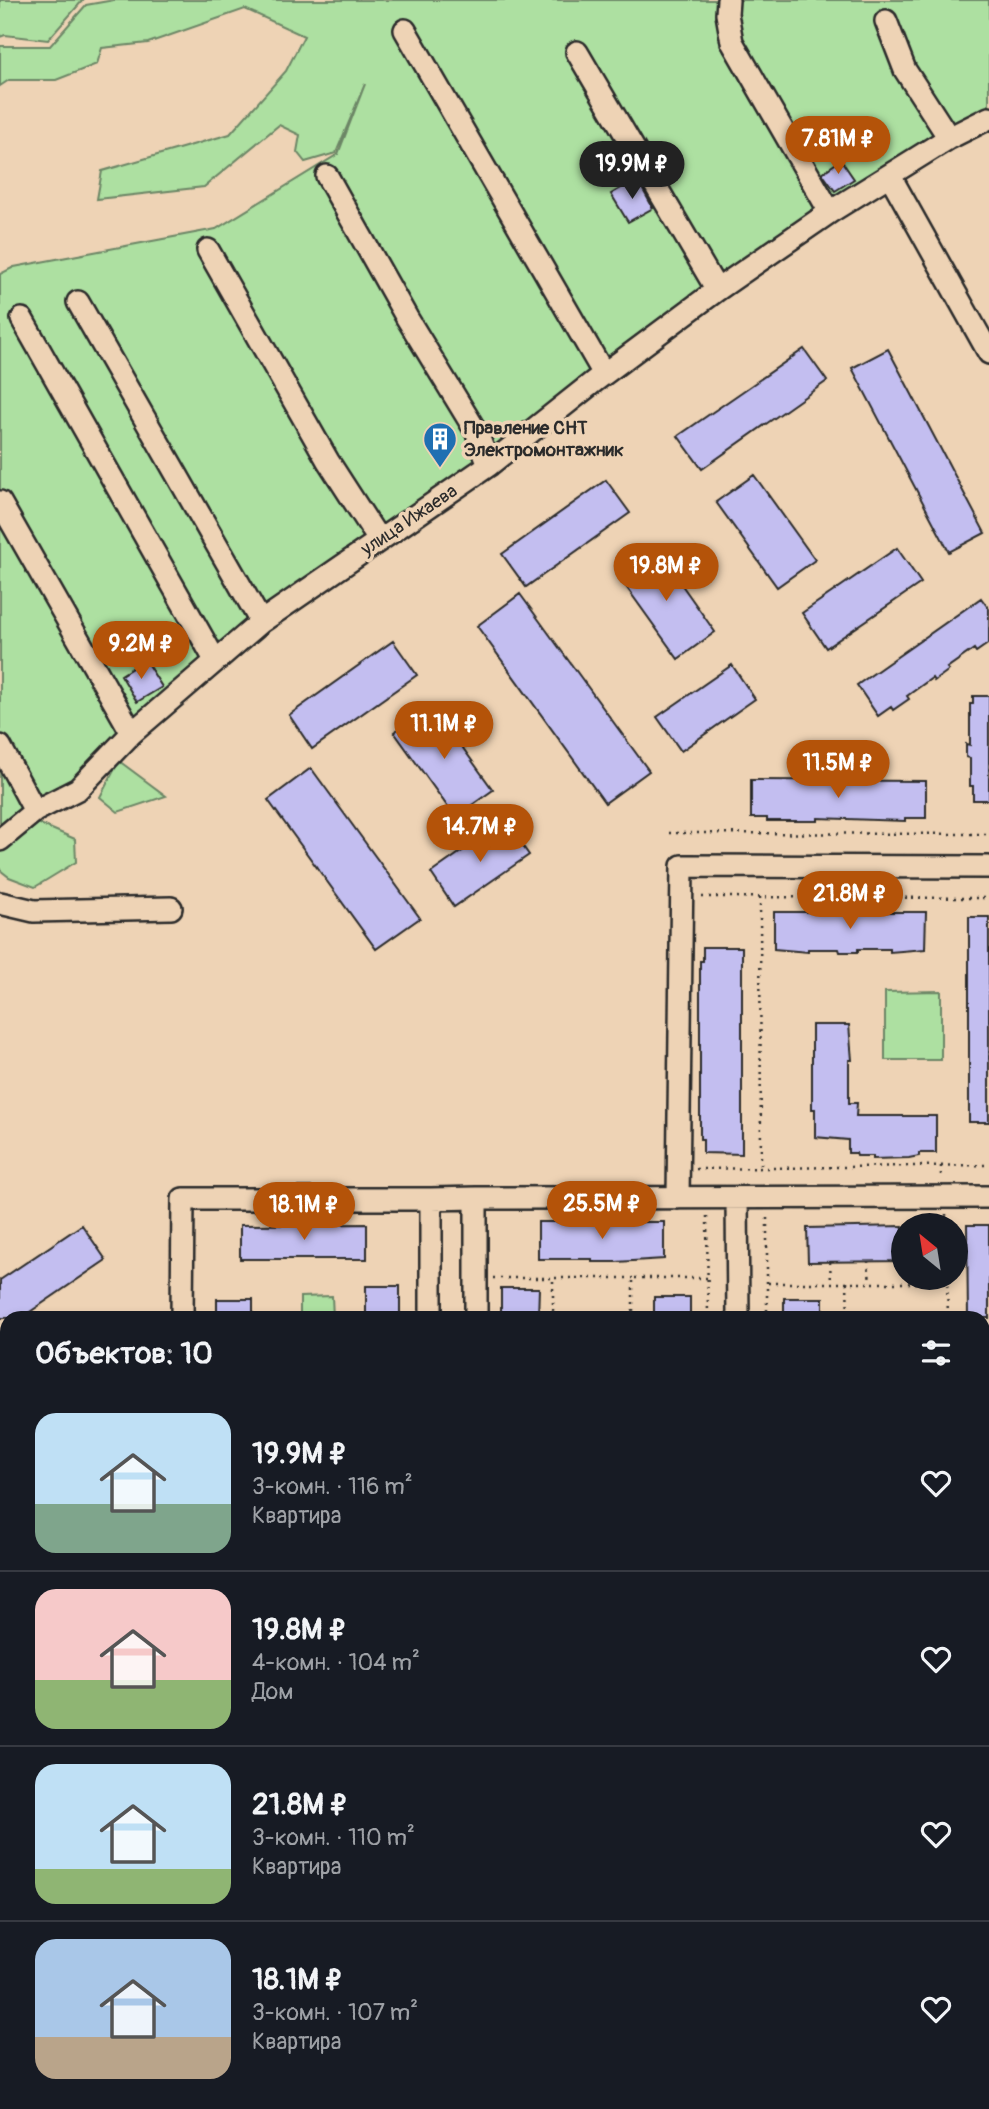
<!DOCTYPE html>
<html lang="ru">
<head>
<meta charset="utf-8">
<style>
  body { margin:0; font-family:Pangolin,sans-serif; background:#20242c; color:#f1f3f6; height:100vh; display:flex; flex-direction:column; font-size:26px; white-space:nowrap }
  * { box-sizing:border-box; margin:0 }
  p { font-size:23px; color:#9ea1a6 }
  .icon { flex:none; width:38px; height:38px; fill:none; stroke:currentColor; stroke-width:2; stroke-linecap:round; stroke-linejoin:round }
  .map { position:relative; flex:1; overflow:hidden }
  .sheet { position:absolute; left:0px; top:1311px; width:990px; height:800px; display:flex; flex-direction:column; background:#171b24; border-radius:21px 21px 0 0; box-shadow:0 4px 10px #0003 }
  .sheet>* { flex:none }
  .needle { width:46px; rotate:330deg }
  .controls { position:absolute; left:891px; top:1213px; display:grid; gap:14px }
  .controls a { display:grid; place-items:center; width:77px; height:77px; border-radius:50%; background:#171b24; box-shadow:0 4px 10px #0003; font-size:35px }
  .price { position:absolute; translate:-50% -60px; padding:0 16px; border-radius:24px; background:#b45309; color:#fff; font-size:23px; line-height:46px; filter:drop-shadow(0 2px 4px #0008) }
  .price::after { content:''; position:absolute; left:50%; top:42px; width:21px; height:16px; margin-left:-10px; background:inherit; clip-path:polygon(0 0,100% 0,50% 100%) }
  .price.on { background:#222; color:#fff }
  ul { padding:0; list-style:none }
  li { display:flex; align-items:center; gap:21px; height:175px; padding:0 35px }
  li+li { border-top:2px solid #363941 }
  li span { display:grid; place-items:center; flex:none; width:196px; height:140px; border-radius:21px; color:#555 }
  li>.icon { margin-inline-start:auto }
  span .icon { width:84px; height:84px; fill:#fffc; stroke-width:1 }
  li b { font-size:30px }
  h2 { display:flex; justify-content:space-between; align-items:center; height:84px; padding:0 35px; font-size:30px }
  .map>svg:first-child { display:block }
</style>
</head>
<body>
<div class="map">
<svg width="989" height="2109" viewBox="0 0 989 2109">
  <rect width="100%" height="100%" fill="#eed3b5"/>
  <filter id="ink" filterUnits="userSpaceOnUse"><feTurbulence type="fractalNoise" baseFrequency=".0143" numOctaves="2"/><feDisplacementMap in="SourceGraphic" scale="14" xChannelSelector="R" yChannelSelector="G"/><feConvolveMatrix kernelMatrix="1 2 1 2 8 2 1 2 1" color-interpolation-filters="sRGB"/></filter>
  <g filter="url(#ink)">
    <path fill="#ade0a1" stroke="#6c8666" stroke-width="2" d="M0 0H83L48 40 5 35 0 37Z
      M114 0H989V108L371 541 68 786 0 832V274L14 267 216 229 338 154 365 84 336 153 305 162 297 152 300 135 279 125 204 187 97 199 102 171 230 134 286 71 304 36 245 9 148 43 102 48 97 64 56 80H9L0 86V46H50L86 5Z
      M119 761 166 796 118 812 100 797Z
      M33 821 75 839 76 862 35 887 9 877 0 870V846Z
      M941 991V1060H885V992Z
      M332 1296 333 1318H300V1297Z"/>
    <path fill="#c3bef0" stroke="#2b2b2b" stroke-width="2" d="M841 160 854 179 835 191 822 173Z
      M637 179 653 208 628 222 611 194Z
      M804 349 827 381 702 469 678 436Z
      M888 349 985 533 949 552 852 368Z
      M754 475 815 560 777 587 716 502Z
      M606 480 630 513 526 587 502 554Z
      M655 547 715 632 678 659 617 574Z
      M897 548 921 583 826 648 802 613Z
      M520 594 649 771 605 803 477 626Z
      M981 598 989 609V643L976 652 974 649 947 668 949 670 934 681 932 678 907 696 909 699 893 710 891 707 878 716 857 685Z
      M393 641 417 675 312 749 289 715Z
      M145 660 162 687 137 702 121 675Z
      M732 665 755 699 681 751 657 717Z
      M973 696H989V800H973V786H970V758L966 757V744L970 745V704H973Z
      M432 705 493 790 455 817 394 732Z
      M311 768 420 918 376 949 268 800Z
      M751 780 926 781V818H905V821L818 818V821H767V818H751Z
      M505 821 529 855 454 907 431 873Z
      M774 912H926L925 949 890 952V949H858V952H840L839 949H808V952L774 949Z
      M969 917H989V1122H969Z
      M703 947H742V1154L703 1153V1139H700V961H703Z
      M812 1025H849L852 1060H849V1103H857L856 1116H936V1153H919V1156L909 1158 873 1159V1156H857L856 1153H848V1140L815 1137V1109H812Z
      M538 1222H664V1259L616 1262H592V1259H538Z
      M367 1224V1259H240V1225Z
      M82 1225 106 1260 21 1318H0V1280Z
      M967 1225H989V1318H968Z
      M903 1226V1261L808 1262 807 1228Z
      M366 1286H400V1318H366Z
      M501 1288H539L538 1318H501Z
      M654 1297H690V1318H654Z
      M784 1298H823V1318H784Z
      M217 1299H253V1318H217Z"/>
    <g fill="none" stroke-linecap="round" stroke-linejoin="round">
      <g stroke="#2b2b2b" stroke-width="26">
        <path id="minor" d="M728 0 727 14 732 42 830 212
          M886 21 905 70 949 138
          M405 30 604 374
          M577 52 717 290
          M327 176 407 318 477 433 489 465
          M894 183 989 353
          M208 250 328 461 379 540
          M78 302 261 622
          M22 319 215 660
          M0 502 132 733
          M0 746 35 811
          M0 840 35 811 78 789 132 733 261 622 489 465 596 380 717 290 830 212 949 138 989 118
          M0 903 34 911 171 908
          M476 1198 989 1197
          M678 1198 682 866 989 867
          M737 1198 738 1318
          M182 1318 183 1199H431
          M431 1318V1199L476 1198V1318
          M984 1505H989
          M984 1840H989
          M0 1914H7
          M984 1914H989
          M984 1983 989 1982
          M0 1984 7 1985
          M498 2104V2109
          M783 2104V2109
          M240 2109V2104"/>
      </g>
      <path stroke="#2b2b2b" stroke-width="2.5" stroke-dasharray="2 5" stroke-linecap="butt" d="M669 833 989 834
        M702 897 989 898
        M760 897 761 1169
        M941 1166V1180
        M696 1169 989 1165
        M946 1214V1225
        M707 1216 708 1318
        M868 1261 870 1282
        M830 1262 831 1282
        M493 1278H553
        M947 1278 948 1318
        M847 1282 848 1318
        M768 1283H947
        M553 1318V1278H633
        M633 1318V1278H708
        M767 1318V1217
        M984 1535H989
        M5 2005V2014H7
        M0 2089H7
        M12 2104V2109
        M77 2104V2109
        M267 2104V2109
        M406 2104V2109
        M169 2109V2104
        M335 2109V2104"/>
      <use href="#minor" stroke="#eed3b5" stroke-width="21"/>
    </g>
  </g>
  <defs>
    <g id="building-pin" transform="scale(1.75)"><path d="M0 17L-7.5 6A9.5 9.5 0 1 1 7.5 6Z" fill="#1f6fb2" stroke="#eed3b5"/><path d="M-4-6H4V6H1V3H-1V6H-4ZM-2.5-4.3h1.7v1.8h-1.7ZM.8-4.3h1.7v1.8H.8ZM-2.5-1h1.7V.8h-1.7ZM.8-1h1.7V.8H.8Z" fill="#fff"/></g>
  </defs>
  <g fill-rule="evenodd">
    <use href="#building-pin" x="440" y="439"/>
  </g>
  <g text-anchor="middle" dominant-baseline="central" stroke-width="7" stroke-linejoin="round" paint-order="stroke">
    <g font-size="19" font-weight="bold" fill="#2b2b2b" stroke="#eed3b5" text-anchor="start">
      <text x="464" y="428">Правление СНТ<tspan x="464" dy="22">Электромонтажник</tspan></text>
    </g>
    <g font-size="19" fill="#2b2b2b" stroke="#eed3b5">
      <text transform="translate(409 520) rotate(-34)">улица Ижаева</text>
    </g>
  </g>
</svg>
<div class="controls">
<a><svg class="needle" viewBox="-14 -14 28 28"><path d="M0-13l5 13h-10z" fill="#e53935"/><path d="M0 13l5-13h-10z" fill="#9ea1a6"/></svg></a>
</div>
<b class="price" style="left:838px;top:176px">7.81M ₽</b>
<b class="price on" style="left:632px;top:201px">19.9M ₽</b>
<b class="price" style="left:666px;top:603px">19.8M ₽</b>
<b class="price" style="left:141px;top:681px">9.2M ₽</b>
<b class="price" style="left:444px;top:761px">11.1M ₽</b>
<b class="price" style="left:838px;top:800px">11.5M ₽</b>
<b class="price" style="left:480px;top:864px">14.7M ₽</b>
<b class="price" style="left:850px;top:931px">21.8M ₽</b>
<b class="price" style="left:602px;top:1241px">25.5M ₽</b>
<b class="price" style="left:304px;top:1242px">18.1M ₽</b>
<section class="sheet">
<h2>Объектов: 10<svg class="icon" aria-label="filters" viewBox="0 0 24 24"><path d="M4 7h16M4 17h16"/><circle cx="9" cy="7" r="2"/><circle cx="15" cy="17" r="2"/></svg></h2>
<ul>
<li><span style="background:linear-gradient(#bfe0f5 65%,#7fa58c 0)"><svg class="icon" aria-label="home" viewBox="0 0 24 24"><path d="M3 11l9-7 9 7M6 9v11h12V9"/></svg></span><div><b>19.9M ₽</b><p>3-комн. · 116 m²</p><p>Квартира</p></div><svg class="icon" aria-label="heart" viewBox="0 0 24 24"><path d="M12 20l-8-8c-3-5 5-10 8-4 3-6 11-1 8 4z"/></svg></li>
<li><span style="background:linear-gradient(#f6c9c9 65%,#8fb573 0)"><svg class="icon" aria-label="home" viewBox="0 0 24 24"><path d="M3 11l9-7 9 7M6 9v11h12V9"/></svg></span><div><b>19.8M ₽</b><p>4-комн. · 104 m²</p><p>Дом</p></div><svg class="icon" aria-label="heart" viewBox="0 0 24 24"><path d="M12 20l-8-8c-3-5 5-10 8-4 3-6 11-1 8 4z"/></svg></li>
<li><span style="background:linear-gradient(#bfe0f5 75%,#8fb573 0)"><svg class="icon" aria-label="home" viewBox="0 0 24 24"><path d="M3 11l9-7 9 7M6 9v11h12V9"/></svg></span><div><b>21.8M ₽</b><p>3-комн. · 110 m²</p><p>Квартира</p></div><svg class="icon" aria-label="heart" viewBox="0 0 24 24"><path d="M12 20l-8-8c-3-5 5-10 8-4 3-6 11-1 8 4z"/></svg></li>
<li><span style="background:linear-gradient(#a9c7e8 70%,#b9a48a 0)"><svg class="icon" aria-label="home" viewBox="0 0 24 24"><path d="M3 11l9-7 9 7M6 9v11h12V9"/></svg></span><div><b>18.1M ₽</b><p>3-комн. · 107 m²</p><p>Квартира</p></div><svg class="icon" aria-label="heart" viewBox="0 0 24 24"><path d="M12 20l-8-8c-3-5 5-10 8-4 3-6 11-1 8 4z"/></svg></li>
</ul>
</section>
</div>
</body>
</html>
